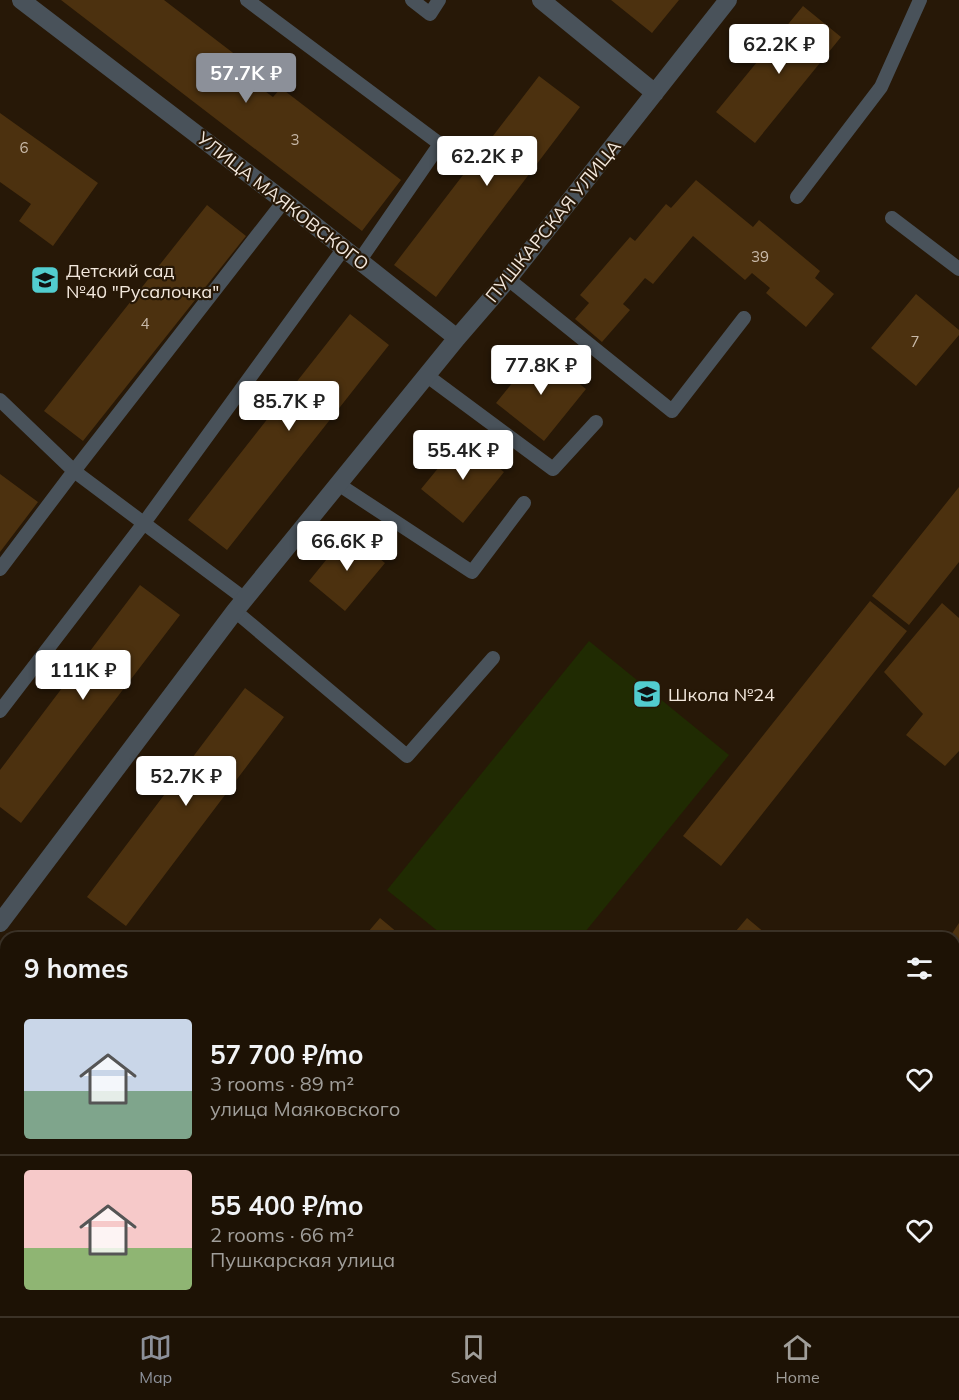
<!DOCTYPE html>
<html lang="en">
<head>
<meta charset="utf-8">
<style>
  body { margin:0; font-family:Mulish,sans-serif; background:#2a2013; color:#f1f3f6; height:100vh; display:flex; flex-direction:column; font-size:22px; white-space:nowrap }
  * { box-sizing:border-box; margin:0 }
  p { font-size:20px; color:#a09e9a }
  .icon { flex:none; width:33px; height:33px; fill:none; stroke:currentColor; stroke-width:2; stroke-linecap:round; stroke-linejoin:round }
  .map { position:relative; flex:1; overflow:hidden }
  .panel { position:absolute; left:0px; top:932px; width:960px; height:386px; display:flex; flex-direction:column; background:#1d1205; border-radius:18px 18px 0 0; box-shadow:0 2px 4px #0004,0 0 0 2px #3b3227 }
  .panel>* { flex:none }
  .price { position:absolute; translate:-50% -51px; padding:0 14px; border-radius:6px; background:#fff; color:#222; font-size:20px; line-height:39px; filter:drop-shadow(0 2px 3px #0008) }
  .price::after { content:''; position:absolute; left:50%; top:36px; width:18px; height:14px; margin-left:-9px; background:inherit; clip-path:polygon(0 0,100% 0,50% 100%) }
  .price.selected { background:#8c9099; color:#fff }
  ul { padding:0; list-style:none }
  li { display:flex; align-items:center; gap:18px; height:150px; padding:0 24px }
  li+li { border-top:2px solid #3b3227 }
  li span { display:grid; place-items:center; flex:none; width:168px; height:120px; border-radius:6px; color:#555 }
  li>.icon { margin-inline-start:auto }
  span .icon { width:72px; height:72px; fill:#fffc; stroke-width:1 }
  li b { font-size:26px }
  h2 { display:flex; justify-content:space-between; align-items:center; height:72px; padding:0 24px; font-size:26px }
  .menu { display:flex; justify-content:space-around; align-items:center; height:84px; border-top:2px solid #3b3227; background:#1d1205; font-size:16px; color:#a09e9a }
  .menu a { display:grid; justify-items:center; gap:3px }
  .menu .selected { color:#8c9099 }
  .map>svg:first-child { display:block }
</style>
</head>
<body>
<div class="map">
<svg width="959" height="1316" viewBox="0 0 959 1316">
  <rect width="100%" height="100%" fill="#271807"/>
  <path fill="#202b02" d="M589 641 729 755 581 937H445L387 890Z"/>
  <path fill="#4c310f" d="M61 0H164L258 72 251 81 273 97 281 88 401 180 362 231Z
    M611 0H679L652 33Z
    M803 6 841 37 755 143 716 112Z
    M539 76 580 107 436 297 394 265Z
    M0 113 98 183 53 246 19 221 31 204 0 182Z
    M696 180 753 227 759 220 820 271 815 278 834 294 806 327 766 293 770 288 752 273 745 280 693 236 653 284 645 278 623 304 630 310 602 342 575 319 589 303 580 295 630 237 635 241 666 204 671 208Z
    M207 205 246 236 83 441 44 411Z
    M916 294 959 330V335L916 386 871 348Z
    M350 314 389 345 227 550 188 520Z
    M538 351 586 389 544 441 496 403Z
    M462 439 504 472 463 523 421 489Z
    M0 474 38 502 0 552Z
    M959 487V562L909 625 872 596Z
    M348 533 385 563 345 611 309 581Z
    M140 585 180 615 21 823 0 807V770Z
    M870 601 907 631 721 866 683 836Z
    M942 603 959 618V751L945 766 906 735 923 714 884 672Z
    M245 688 284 717 126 926 87 897Z
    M380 918 404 938H363Z
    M747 918 771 938H730Z
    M959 923V1040L954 1036V938H949Z
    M959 1082V1156L954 1152V1089Z
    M0 1099 6 1104V1168L0 1163Z
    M6 1296V1311H57L53 1316H0V1302Z
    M169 1311H245L251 1316H175Z
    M481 1311H552L558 1316H477Z
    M654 1311H719L715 1316H650Z"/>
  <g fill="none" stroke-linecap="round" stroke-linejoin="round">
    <path stroke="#49525a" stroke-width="14" d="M247 0 440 144 360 260
      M412 0 430 14 439 0
      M797 197 881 87 920 0
      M892 218 959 269
      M508 279 672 411 744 318
      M426 375 553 469 596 422
      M0 400 74 471 245 599
      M338 484 472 572 524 503
      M0 569 74 471 284 201
      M235 611 407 756 493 658
      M0 711 144 523 344 248
      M0 1180 6 1185
      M149 1311 155 1316
      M103 1316 108 1311
      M455 1316 462 1311"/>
    <path stroke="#49525a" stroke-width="18" d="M21 0 284 201 457 338
      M541 0 655 93
      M0 923 235 611 457 338 508 279 728 0
      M871 1316 875 1311"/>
    <path stroke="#768999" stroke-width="18" d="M0 991 6 996
      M368 1311 373 1316"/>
  </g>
  <defs>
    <g id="school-square" transform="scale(1.5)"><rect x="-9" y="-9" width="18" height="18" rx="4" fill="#52cdcf" stroke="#271807"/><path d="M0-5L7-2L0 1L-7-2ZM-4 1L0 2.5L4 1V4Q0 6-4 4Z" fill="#111"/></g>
  </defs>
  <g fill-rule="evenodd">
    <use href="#school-square" x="45" y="280"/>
    <use href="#school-square" x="647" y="694"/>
  </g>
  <g text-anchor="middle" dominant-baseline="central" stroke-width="4.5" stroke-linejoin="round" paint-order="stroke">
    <g font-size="15" fill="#c9baaa">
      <text x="295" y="139">3</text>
      <text x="24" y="147">6</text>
      <text x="760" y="256">39</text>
      <text x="145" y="323">4</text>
      <text x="915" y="341">7</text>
    </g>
    <g font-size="18" fill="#f3e8dd" stroke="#271807">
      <text transform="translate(283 201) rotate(38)">УЛИЦА МАЯКОВСКОГО</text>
      <text transform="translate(553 221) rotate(-51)">ПУШКАРСКАЯ УЛИЦА</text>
    </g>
    <g font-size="18" fill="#f3e8dd" stroke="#271807" text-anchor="start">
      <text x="66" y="270">Детский сад<tspan x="66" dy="21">№40 "Русалочка"</tspan></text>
      <text x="668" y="694">Школа №24</text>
    </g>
  </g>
</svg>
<b class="price" style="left:779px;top:75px">62.2K ₽</b>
<b class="price selected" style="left:246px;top:104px">57.7K ₽</b>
<b class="price" style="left:487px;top:187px">62.2K ₽</b>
<b class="price" style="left:541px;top:396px">77.8K ₽</b>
<b class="price" style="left:289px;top:432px">85.7K ₽</b>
<b class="price" style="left:463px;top:481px">55.4K ₽</b>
<b class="price" style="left:347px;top:572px">66.6K ₽</b>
<b class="price" style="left:83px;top:701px">111K ₽</b>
<b class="price" style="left:186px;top:807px">52.7K ₽</b>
<section class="panel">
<h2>9 homes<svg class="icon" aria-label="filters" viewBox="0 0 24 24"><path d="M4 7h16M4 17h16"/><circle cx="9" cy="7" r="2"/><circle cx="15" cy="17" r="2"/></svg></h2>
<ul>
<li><span style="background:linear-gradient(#c9d6e8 60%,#7fa58c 0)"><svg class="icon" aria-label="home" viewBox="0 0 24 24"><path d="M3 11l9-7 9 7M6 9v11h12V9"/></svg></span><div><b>57 700 ₽/mo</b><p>3 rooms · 89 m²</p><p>улица Маяковского</p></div><svg class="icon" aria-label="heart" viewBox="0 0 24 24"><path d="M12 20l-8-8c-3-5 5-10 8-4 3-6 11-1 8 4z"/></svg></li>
<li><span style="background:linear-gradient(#f6c9c9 65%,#8fb573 0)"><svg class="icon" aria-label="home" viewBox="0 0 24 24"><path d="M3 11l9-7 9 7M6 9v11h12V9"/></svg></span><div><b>55 400 ₽/mo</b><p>2 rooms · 66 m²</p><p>Пушкарская улица</p></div><svg class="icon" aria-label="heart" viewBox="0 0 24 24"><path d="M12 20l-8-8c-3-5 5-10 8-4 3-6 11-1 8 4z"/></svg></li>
</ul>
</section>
</div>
<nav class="menu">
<a class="selected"><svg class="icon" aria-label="map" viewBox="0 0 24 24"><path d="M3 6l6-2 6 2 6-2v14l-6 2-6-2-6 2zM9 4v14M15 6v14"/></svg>Map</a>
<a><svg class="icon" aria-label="saved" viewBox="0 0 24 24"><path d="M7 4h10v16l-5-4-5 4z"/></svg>Saved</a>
<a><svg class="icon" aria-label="home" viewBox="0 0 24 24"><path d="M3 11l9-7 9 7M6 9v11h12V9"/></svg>Home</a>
</nav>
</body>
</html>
